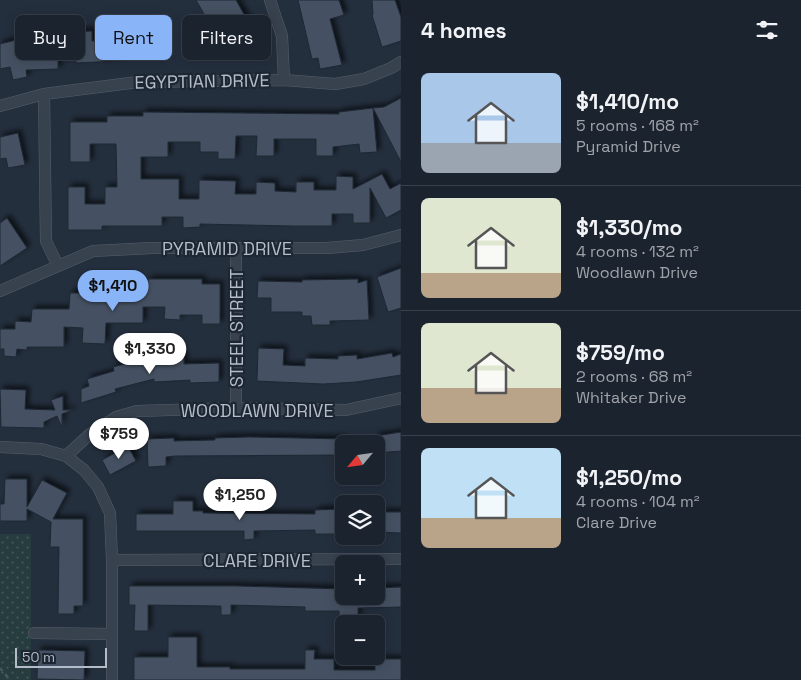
<!DOCTYPE html>
<html lang="en">
<head>
<meta charset="utf-8">
<style>
  body { margin:0; font-family:"Space Grotesk",sans-serif; background:#282f3a; color:#f1f3f6; height:100vh; display:flex; flex-direction:column; font-size:19px; white-space:nowrap }
  * { box-sizing:border-box; margin:0 }
  p { font-size:16px; color:#a0a4aa }
  .icon { flex:none; width:28px; height:28px; fill:none; stroke:currentColor; stroke-width:2; stroke-linecap:round; stroke-linejoin:round }
  .map { position:relative; flex:1; overflow:hidden }
  .drawer { display:flex; flex-direction:column; background:#1b232e; width:400px }
  .drawer>* { flex:none }
  .hud { position:absolute; left:15px; top:15px; width:310px; height:45px; display:flex; gap:10px }
  .needle { width:32px; rotate:241deg }
  .buttons { position:absolute; left:335px; top:435px; display:grid; gap:10px }
  .buttons a { display:grid; place-items:center; width:50px; height:50px; border-radius:8px; background:#1b232e; box-shadow:0 2px 12px #0003,0 0 0 1px #39404a; font-size:25px }
  .scale { position:absolute; left:15px; bottom:12px; width:92px; box-sizing:border-box; padding-left:5px; border:2px solid #b4bcc9; border-top:0; font-size:14px; line-height:18px; white-space:nowrap; color:#b4bcc9; -webkit-text-stroke:4px #1d2633; paint-order:stroke }
  .price { position:absolute; translate:-50% -42px; padding:0 11px; border-radius:18px; background:#fff; color:#222; font-size:16px; line-height:32px; filter:drop-shadow(0 1px 2px #0008) }
  .price::after { content:''; position:absolute; left:50%; top:30px; width:15px; height:11px; margin-left:-8px; background:inherit; clip-path:polygon(0 0,100% 0,50% 100%) }
  .price.on { background:#8ab4f8; color:#111 }
  ul { padding:0; list-style:none }
  li { display:flex; align-items:center; gap:15px; height:125px; padding:0 20px }
  li+li { border-top:1px solid #39404a }
  li span { display:grid; place-items:center; flex:none; width:140px; height:100px; border-radius:8px; color:#555 }
  li>.icon { margin-inline-start:auto }
  span .icon { width:60px; height:60px; fill:#fffc; stroke-width:1 }
  li b { font-size:21px }
  h2 { display:flex; justify-content:space-between; align-items:center; height:60px; padding:0 20px; font-size:21px }
  .tag { padding:0 18px; border-radius:8px; background:#1b232e; box-shadow:0 2px 12px #0003,0 0 0 1px #39404a; font-size:18px; line-height:45px }
  .tag.on { background:#8ab4f8; color:#111 }
  main { display:flex; flex:1; min-height:0 }
  .map>svg:first-child { display:block }
</style>
</head>
<body>
<main>
<div class="map">
<svg width="401" height="680" viewBox="0 0 401 680">
  <defs>
    <pattern id="grass-dots" width="8" height="8" patternUnits="userSpaceOnUse" patternTransform="scale(1.25)"><rect width="8" height="8" fill="#263c3f"/><path d="M2 2h.1M6 6h.1" fill="none" stroke="#435659" stroke-width="1.8" stroke-linecap="round"/></pattern>
    <filter id="shadow"><feDropShadow dx="3.5" dy="-3.5" stdDeviation="2.5" flood-color="#0009"/></filter>
  </defs>
  <rect width="100%" height="100%" fill="#242f3e"/>
  <path fill="url(#grass-dots)" d="M0 534H31V680H0Z"/>
  <path fill="#455162" stroke="#1f2835" filter="url(#shadow)" d="M196 0H236L254 32 232 45 227 37 220 42Z
    M298 0H339L344 15 330 19 342 65 320 69 318 58 312 59Z
    M372 0H395L401 17V41L382 47 372 15H373Z
    M71 22V32L92 31V41L118 40 119 61 76 63V59L58 60V69L26 70 27 77 13 80 10 67 0 69V44L20 39 22 45 54 44 53 23Z
    M401 98V162L373 108 384 107Z
    M373 108 377 152 360 153 359 144 333 147V156H316V139H274V156H256L257 136H236L235 159H218V152H200V142H168V157H141V179H179V199H199V180L236 181 235 194H256V182L275 183V191L296 192V182H314V190H336V176L353 177V189L382 174 390 189 401 183V210L386 218 370 188V223H353V214H332V226H292L200 224V227L183 228V217H162V226H102V230H68V187H85V204H105V187H117L116 144H90V162H70V122H107V116H143V112L339 114V112Z
    M18 133 25 165 8 168 6 158 0 159V137Z
    M7 218 27 248 0 266V223Z
    M401 268V308L388 312 377 277Z
    M148 279H202V284H220V324H202V315H180V320L164 319 165 307H143V323H106L105 344 82 343 83 328 64 327V347H27V350L17 349 16 357 4 356V349H0V329H15V321L31 322 32 309H69L70 293H111V286H148Z
    M358 279V283L367 280 369 320 330 321V325H312L311 316H302V312H271V298H257L258 281 302 282V280Z
    M258 348 284 349 283 365 305 366V358L338 359V356L357 355V359L392 353 393 357 401 354V375L356 382 323 384 257 381Z
    M184 355V364L219 363V382L190 383V380L154 382V379L115 389 116 392 81 403V389L89 386 87 379 114 371 113 367 151 357Z
    M0 389 26 390 25 409 55 410 51 400 63 396V410H73L62 414V428L57 416 44 422V428L1 427Z
    M401 432V451L376 453V436Z
    M250 437 344 439V455L175 456 166 457V466L148 467 147 439 174 438V441L215 440V438Z
    M128 446 136 461 110 475 102 460Z
    M5 479H27V507L42 480 67 493 53 519H83V606H74V614H58L59 547H50L51 522 27 509V521H0V504H4Z
    M173 501H193V511H203V513L315 514V510L343 509V534H315V530L254 531V539L244 540V531H136V514H173Z
    M384 512H401V533L376 532V514H384Z
    M129 586H237L344 589V596H376V588L401 587V607L358 608V618H339V611H305V607L231 605V615H221V606L148 605V631H134L135 605H129Z
    M168 637H197V667H230V669H305V650H315L314 659H334V670H375V659H401V680H134V657H168Z
    M38 650 85 651 84 680 37 679Z"/>
  <g fill="none" stroke-linecap="round" stroke-linejoin="round">
    <g stroke="#565f6c" stroke-width="12">
      <path id="minor" d="M270 0 282 36 284 80
        M44 94 46 241 58 266
        M0 106 44 94 138 82 284 80 335 84 364 79 391 68 401 62
        M236 249V408
        M0 291 93 251 152 248H327L363 245 401 235
        M0 447 41 449 66 456 84 470 98 487 110 513 112 560V680
        M66 456 90 434 116 417 137 411 236 408 346 410 401 398
        M112 560 401 559
        M34 633 111 634"/>
    </g>
    <path stroke="#44595c" stroke-width="2.5" stroke-dasharray="4 4" stroke-linecap="butt" d="M0 668 10 680"/>
    <use href="#minor" stroke="#38414e" stroke-width="11"/>
  </g>
  <g text-anchor="middle" dominant-baseline="central" stroke-width="4.5" stroke-linejoin="round" paint-order="stroke">
    <g font-size="18" fill="#b4bcc9" stroke="#1d2633">
      <text transform="translate(202 81) rotate(-1)">EGYPTIAN DRIVE</text>
      <text x="227" y="248">PYRAMID DRIVE</text>
      <text transform="translate(236 328) rotate(-90)">STEEL STREET</text>
      <text x="257" y="410">WOODLAWN DRIVE</text>
      <text x="257" y="560">CLARE DRIVE</text>
    </g>
  </g>
</svg>
<div class="buttons">
<a><svg class="needle" viewBox="-14 -14 28 28"><path d="M0-13l5 13h-10z" fill="#e53935"/><path d="M0 13l5-13h-10z" fill="#a0a4aa"/></svg></a>
<a><svg class="icon" aria-label="layers" viewBox="0 0 24 24"><path d="M12 4l9 5-9 5-9-5zM3 14l9 5 9-5"/></svg></a>
<a>+</a>
<a>−</a>
</div>
<div class="scale">50 m</div>
<b class="price on" style="left:113px;top:312px">$1,410</b>
<b class="price" style="left:150px;top:375px">$1,330</b>
<b class="price" style="left:119px;top:460px">$759</b>
<b class="price" style="left:240px;top:521px">$1,250</b>
<div class="hud">
<a class="tag">Buy</a>
<a class="tag on">Rent</a>
<a class="tag">Filters</a>
</div>
</div>
<section class="drawer">
<h2>4 homes<svg class="icon" aria-label="filters" viewBox="0 0 24 24"><path d="M4 7h16M4 17h16"/><circle cx="9" cy="7" r="2"/><circle cx="15" cy="17" r="2"/></svg></h2>
<ul>
<li><span style="background:linear-gradient(#a9c7e8 70%,#9aa5b1 0)"><svg class="icon" aria-label="home" viewBox="0 0 24 24"><path d="M3 11l9-7 9 7M6 9v11h12V9"/></svg></span><div><b>$1,410/mo</b><p>5 rooms · 168 m²</p><p>Pyramid Drive</p></div></li>
<li><span style="background:linear-gradient(#dfe7d0 75%,#b9a48a 0)"><svg class="icon" aria-label="home" viewBox="0 0 24 24"><path d="M3 11l9-7 9 7M6 9v11h12V9"/></svg></span><div><b>$1,330/mo</b><p>4 rooms · 132 m²</p><p>Woodlawn Drive</p></div></li>
<li><span style="background:linear-gradient(#dfe7d0 65%,#b9a48a 0)"><svg class="icon" aria-label="home" viewBox="0 0 24 24"><path d="M3 11l9-7 9 7M6 9v11h12V9"/></svg></span><div><b>$759/mo</b><p>2 rooms · 68 m²</p><p>Whitaker Drive</p></div></li>
<li><span style="background:linear-gradient(#bfe0f5 70%,#b9a48a 0)"><svg class="icon" aria-label="home" viewBox="0 0 24 24"><path d="M3 11l9-7 9 7M6 9v11h12V9"/></svg></span><div><b>$1,250/mo</b><p>4 rooms · 104 m²</p><p>Clare Drive</p></div></li>
</ul>
</section>
</main>
</body>
</html>
